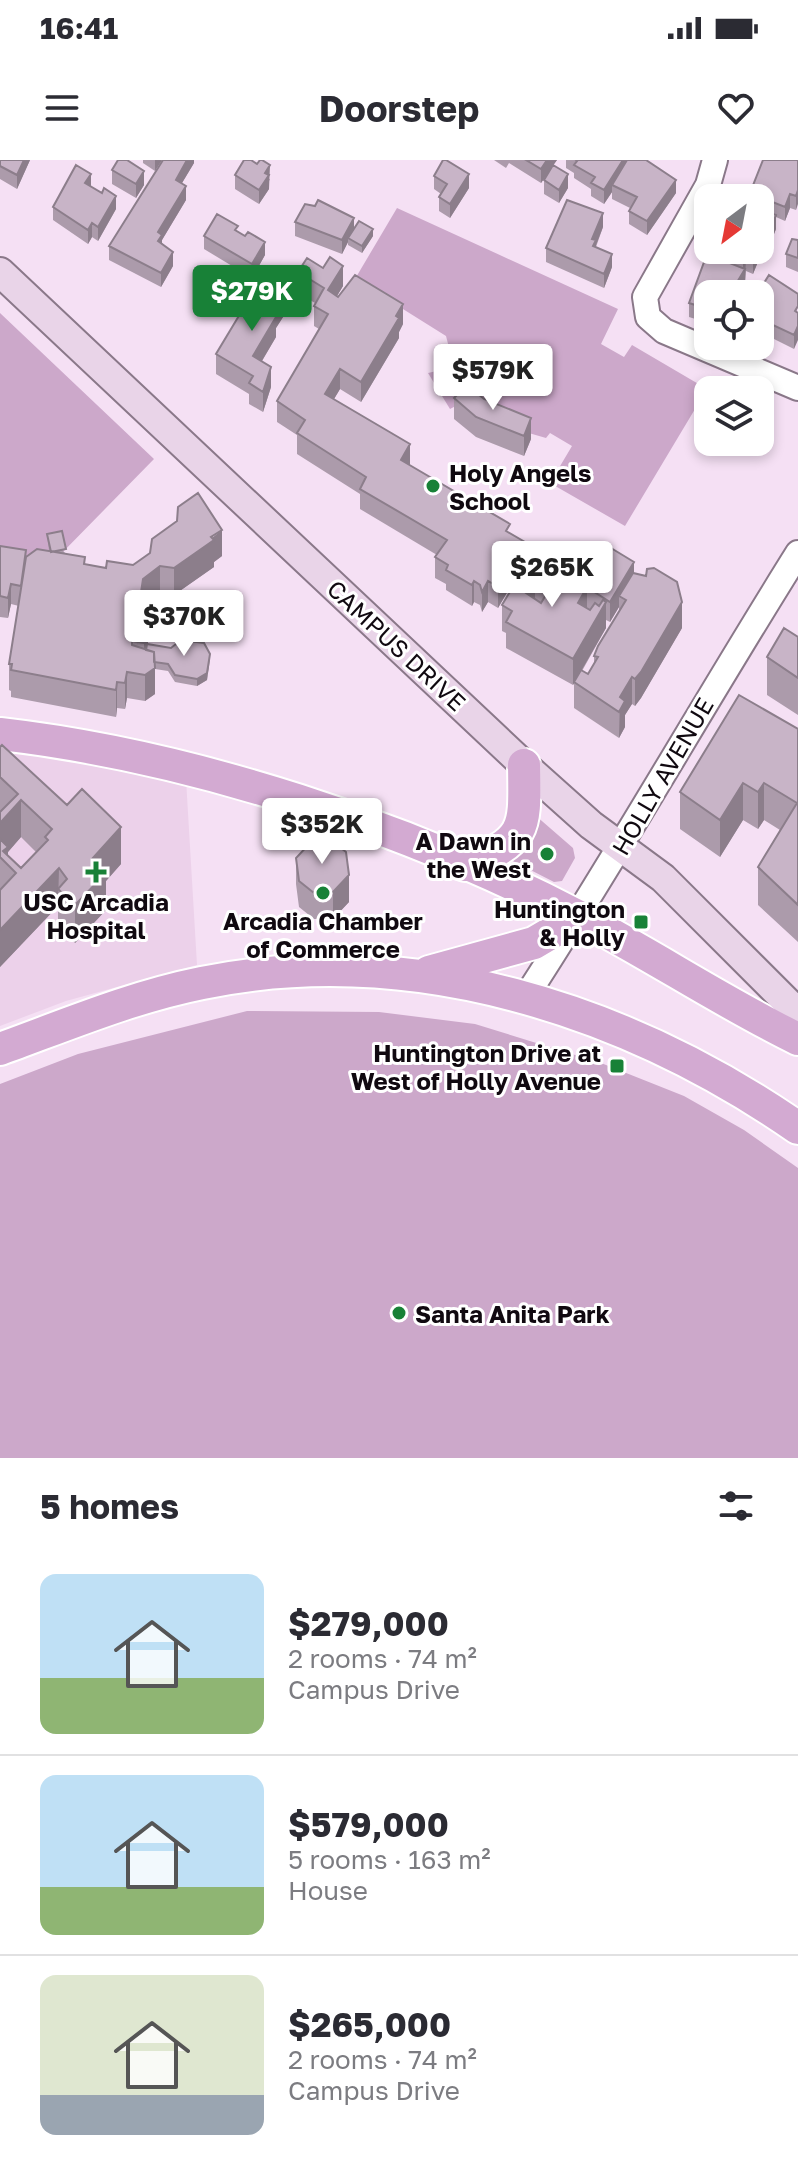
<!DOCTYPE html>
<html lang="en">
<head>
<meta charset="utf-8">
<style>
  body { margin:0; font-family:"Golos Text",sans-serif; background:#f2f2f3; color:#2b2b33; height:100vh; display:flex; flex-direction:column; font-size:30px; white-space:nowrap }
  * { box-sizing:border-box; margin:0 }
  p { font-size:26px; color:#7c7c81 }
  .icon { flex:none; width:44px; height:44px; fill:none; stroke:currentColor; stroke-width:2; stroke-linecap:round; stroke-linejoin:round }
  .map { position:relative; height:1298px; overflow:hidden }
  .drawer { display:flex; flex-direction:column; background:#fff; flex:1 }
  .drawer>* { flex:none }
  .needle { width:52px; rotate:212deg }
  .fabs { position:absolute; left:694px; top:24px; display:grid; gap:16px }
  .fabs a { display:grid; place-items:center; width:80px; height:80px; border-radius:16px; background:#fff; box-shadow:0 4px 12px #0003; font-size:40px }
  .price { position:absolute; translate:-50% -68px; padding:0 18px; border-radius:8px; background:#fff; color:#222; font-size:26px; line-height:52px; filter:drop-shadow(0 2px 4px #0008) }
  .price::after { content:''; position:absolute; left:50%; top:48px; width:24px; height:18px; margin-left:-12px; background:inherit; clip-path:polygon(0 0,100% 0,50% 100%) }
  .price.on { background:#188137; color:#fff }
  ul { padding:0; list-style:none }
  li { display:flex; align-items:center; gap:24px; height:200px; padding:0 40px }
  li+li { border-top:2px solid #e1e1e2 }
  li span { display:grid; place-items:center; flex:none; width:224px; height:160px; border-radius:16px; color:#555 }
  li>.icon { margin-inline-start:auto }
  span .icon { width:96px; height:96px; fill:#fffc; stroke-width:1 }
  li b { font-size:34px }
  h2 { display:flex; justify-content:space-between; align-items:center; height:96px; padding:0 40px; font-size:34px }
  .status { display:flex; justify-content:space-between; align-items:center; height:56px; padding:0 40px; background:#fff; direction:ltr }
  .status svg { height:22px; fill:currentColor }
  header { display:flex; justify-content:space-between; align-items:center; height:104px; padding:0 40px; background:#fff; font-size:36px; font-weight:700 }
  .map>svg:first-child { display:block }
</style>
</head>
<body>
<div class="status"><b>16:41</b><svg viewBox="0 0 49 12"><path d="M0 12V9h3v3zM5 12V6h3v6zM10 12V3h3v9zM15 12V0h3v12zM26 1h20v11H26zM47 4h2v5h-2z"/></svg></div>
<header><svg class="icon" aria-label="menu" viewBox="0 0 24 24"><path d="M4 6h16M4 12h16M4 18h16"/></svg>Doorstep<svg class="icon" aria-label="heart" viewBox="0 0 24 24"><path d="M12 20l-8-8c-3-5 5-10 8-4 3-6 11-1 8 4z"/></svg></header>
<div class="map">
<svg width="798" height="1298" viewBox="0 0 798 1298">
  <rect width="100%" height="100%" fill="#f5e0f4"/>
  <path fill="#ecd1ea" d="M0 589 45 592 186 619 197 805 66 841 0 866Z"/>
  <path fill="#cca8ca" d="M397 48 618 149 601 184 624 197 632 185 707 229 625 366 550 323 572 286 550 273 546 278 484 260 469 239 450 249 428 213 454 207 446 176 355 119Z
    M0 153 154 299 56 399 0 397Z
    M535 655 573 688 575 698 562 721 554 722 507 698Z
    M247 851 379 852 475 864 601 903 684 936 744 970 798 1008V1298H0V924L78 894Z"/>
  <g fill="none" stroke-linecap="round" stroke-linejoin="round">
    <g stroke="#8a7889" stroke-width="28">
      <path id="tertiary" d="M715 0 708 25 645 137 648 157 664 171 798 228
        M525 838C620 692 705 541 798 393"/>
    </g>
    <g stroke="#8a7889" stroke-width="32">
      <path id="secondary" d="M0 112 524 605 591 665 663 718 798 853"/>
    </g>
    <g stroke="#fff" stroke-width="36">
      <path id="primary" d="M0 574C192 596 410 668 581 758 654 796 724 843 798 879
        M465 705C528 680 525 669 524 605
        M429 812 534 783 578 757
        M0 889C66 865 132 837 202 823 411 780 626 849 798 968"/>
    </g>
    <use href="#tertiary" stroke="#fff" stroke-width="24"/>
    <use href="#secondary" stroke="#e9d4e8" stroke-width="28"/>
    <use href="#primary" stroke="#d3aad2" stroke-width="32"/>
  </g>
  <path fill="#ac9bab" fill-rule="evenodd" d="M0 0H30L17 29 0 19Z
    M143 0H162L155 11 143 3Z
    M194 0V3L182 23 186 40 162 80V83L173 106 161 127 109 100V86Z
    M494 0H557L553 5 568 28 559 43 544 34V20L551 9 541 23 509 3 506 8Z
    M566 0H646L676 33 647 75 629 64V51L630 48 612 39V32L604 44 591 36V29L574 18V13L566 8Z
    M798 0 796 50 790 48 785 61 776 57V69L768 89 764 87 753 114 746 111 745 123 738 134H708V163L689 157V143L716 98V92L760 90V38Z
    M112 10 144 25 136 38 112 24Z
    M235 15 270 19 269 21V29L259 44 235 29Z
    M434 16 469 28 450 58 439 51V37L441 34 434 29Z
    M91 27 102 33 116 49 98 81 92 77 88 84 53 60V47Z
    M295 62 354 69 373 76 362 93 348 85V82L342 94 295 76Z
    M603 67 596 87 612 107 604 128 546 102V88Z
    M238 72 245 76 265 95 252 118 204 89V76Z
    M798 80V112L786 107V94Z
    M323 108 343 126 337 136 403 164 399 172V178L361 242 340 229 334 239 410 305 510 373 525 402 498 448 488 442 482 452 480 445 474 442 472 446 446 430V424L435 418V397L437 395 360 349V334L297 294V275L277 262V241L319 169 314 166V146L315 143 298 133V112Z
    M760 134H798L794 189 760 172Z
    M285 154 276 168V177L262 201 271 227 263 252 249 244V234L216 214V194Z
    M454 238 531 279 524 296 476 277 454 259Z
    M47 374 66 394 85 405 106 408 222 396 214 402V407L174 435 160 433 143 445 141 460 148 485 210 500 207 520 197 526 175 522 168 511 155 509V534L145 541 127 538 125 549 117 548 116 557 11 537V531L9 530V504L19 446 11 444 8 458 0 457V386L26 401 49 391Z
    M634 413 682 468 641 538 635 546 632 544 625 555V567L619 578 574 548V523L573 525 506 488V473L502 471V445L534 417 582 424ZM619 447V451L594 496V503L588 514 582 511 606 468V460L610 462Z
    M798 477V555L767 535V497Z
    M798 569V782L758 745V707L780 670 764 660 758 669 743 660 720 697 680 669V632Z
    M0 587 121 704 106 721V750L75 783 58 767V746L0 807ZM21 677 36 692 21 708 8 696V692Z
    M296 698 349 742 333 759H314L299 747 296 724Z"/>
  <path fill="#8c7e8b" d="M24 0H30L17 29V15Z
    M155 0H162L155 11Z
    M187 0H194V3L176 33V20Z
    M547 0H557L541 23V9Z
    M623 0H628L612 25V32L604 44V30Z
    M270 5 269 29 259 44V30L265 13Z
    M144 11V25L136 38V24Z
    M91 14V28L85 23Z
    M469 14V28L450 58V44Z
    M568 14V28L559 43V30Z
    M676 20V33L647 75V61Z
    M186 26V40L162 80V88L158 95V72Z
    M798 30V44L796 50V36Z
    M790 34V48L785 61V47Z
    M116 36V49L98 81V67Z
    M603 53V67L596 85V94L592 79Z
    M776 55V69L768 89V75Z
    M354 58V72L348 78V82L342 94V80Z
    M92 63V77L88 84V70Z
    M373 69V76L362 93V86Z
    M764 74V87L753 114V100L757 90H760V83Z
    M265 82V95L252 118V104Z
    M173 92V106L161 127V113Z
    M612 94V107L604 128V114Z
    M746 97 745 123 738 134H730L743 111V103Z
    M343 106V126L328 151V130Z
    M285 134V154L276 168V177L253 216V196L272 154Z
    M403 144V164L399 172V178L361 242V222Z
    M798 166V180L794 189V175Z
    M271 207V227L263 252V232Z
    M340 209V229L325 254V234Z
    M531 258V279L524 296V276Z
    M410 284V305L401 300Z
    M222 370V396L214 402V407L174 435V408Z
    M525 382V402L498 448V427Z
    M634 402V422L619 436V447L610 462V442Z
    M160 406V433L143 445 137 485V459L143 419Z
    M535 419V446L526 433Z
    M474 421V442L472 446V425Z
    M488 421V442L482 452V432Z
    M11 424V444L8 458V438Z
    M587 427V454L578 443Z
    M606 442V468L573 525V499Z
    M682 442V468L641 538 635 546V519Z
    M148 461V487L144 500V483Z
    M210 494 207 520 197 526V519Z
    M155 508V534L145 541V515Z
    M127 512V538L125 549V523Z
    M632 517V544L625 555V567L619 578 620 537Z
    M117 522V548L116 557V530Z
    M743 623V660L720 697V660Z
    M764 623V660L758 669V632Z
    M21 640V677L8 692V705L0 697V663Z
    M121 667V704L106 721V750L75 783V745L92 699Z
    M59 708 58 746 0 807V770Z
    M349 715V742L333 759V732Z"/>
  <path fill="#c8b4c7" stroke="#8c7e8b" stroke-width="2" fill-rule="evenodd" d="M0 0H24L17 15 0 6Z
    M118 0H127L144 11 136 24 112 10Z
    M163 0H187L176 20 186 26 158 72 162 75 158 81 173 92 161 113 109 86Z
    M244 0H251L257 4 260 0H262L270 5 265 13 269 15 259 30 235 15Z
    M443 0H446L469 14 450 44 439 37 447 24 434 16Z
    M526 0H547L541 9Z
    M576 0H623L604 30 591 23 595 17 574 5 577 1Z
    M627 0H646L676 20 647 61 629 51 637 37 612 25Z
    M763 0H798V30L796 36 790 34 785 47 770 41 767 47 760 44V38H748Z
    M76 5 91 14 85 23 102 33 104 28 116 36 98 67 92 63 88 70 53 47Z
    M553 5 568 14 559 30 544 20Z
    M318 40 354 58 342 80 295 62 305 44 315 46Z
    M567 40 603 53 592 79 596 80 593 86 612 94 604 114 546 88Z
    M760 49 776 55 768 75 764 74 760 83Z
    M217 54 238 66 235 70 245 76 248 72 265 82 252 104 204 76Z
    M359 61 373 69 362 86 348 78Z
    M792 79 798 80V98L786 94Z
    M717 90H757L753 100 746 97 743 103 716 92Z
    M707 94 745 109 730 134H708V149L689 143Z
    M330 97 343 106 328 130 338 137 355 115 403 144 396 156 399 158 361 222 340 209 325 234 410 284 401 300 510 364 506 371 525 382 498 427 488 421 482 432 480 425 474 421 472 425 446 410 448 405 435 397 447 380 360 329 366 317 297 273 305 260 277 241 328 154 314 146 324 128 298 112 307 98 323 108Z
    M769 115 798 134V146L795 151 798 153V166L794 175 760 159V134H757Z
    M261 119 285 134 272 154 276 157 253 196 271 207 263 232 249 223 253 216 216 194Z
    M467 225 484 239 531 258 524 276 476 257 454 238Z
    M198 333 222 370 211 377 214 380 174 408 160 406 143 419 137 459 148 461 144 483 132 481V485L154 492 155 508 145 515 127 512 125 523 117 522 116 530 11 510 12 504H9L26 397 37 389 85 397 84 404 106 408 107 401 133 405 150 393 152 379 177 361 178 347Z
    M62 371 66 389 51 392 47 374Z
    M606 385 634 402 610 442 582 424Z
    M0 386 26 390 21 426 11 424 8 438 0 436Z
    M543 401 587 427 578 443 590 450 595 443 599 446 603 440 606 442 573 499 506 462 512 451 502 445 523 410 534 417ZM535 419 550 428 541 443 526 433Z
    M654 408 677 422 682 442 641 512 635 519 632 517 620 537 625 541 619 552 574 522 581 510 588 514 598 497 594 496 598 486 626 440 619 436 633 413 646 416 647 409Z
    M784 468 798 477V518L767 497Z
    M181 480 204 483 210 494 207 513 197 519 175 515 168 504 154 502V492L146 490 147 484 171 488Z
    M739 535 798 569V745L758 707 797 643 764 623 758 632 743 623 720 660 680 632Z
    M2 585 67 645 82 629 121 667 92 699 106 713 75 745 58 729 67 719 59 708 0 770V730L16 713 0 697V679L8 687 3 691 21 708 48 680 45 677 52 669 21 640 0 663V652L18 634 0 617V587Z
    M331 680 346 692 349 715 333 732 314 733 299 721 296 698 312 681Z"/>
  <g fill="#188137" stroke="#fff" stroke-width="3">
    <circle cx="433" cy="326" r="8"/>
    <circle cx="547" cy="694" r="8"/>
    <path d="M92 700h8v8h8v8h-8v8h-8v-8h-8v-8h8z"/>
    <circle cx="323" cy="733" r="8"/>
    <rect x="633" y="754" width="16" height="16" rx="4"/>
    <rect x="609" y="898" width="16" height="16" rx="4"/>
    <circle cx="399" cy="1153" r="8"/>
  </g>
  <g text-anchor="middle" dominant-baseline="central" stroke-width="6" stroke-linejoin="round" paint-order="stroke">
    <g font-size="24" font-weight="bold" fill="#100910" stroke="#fff" text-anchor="end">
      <text x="449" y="312" text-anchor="start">Holy Angels<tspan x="449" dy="28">School</tspan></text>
      <text x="531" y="680">A Dawn in<tspan x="531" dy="28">the West</tspan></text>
      <text x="96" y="741" text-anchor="middle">USC Arcadia<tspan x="96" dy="28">Hospital</tspan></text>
      <text x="625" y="748">Huntington<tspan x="625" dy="28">&amp; Holly</tspan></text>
      <text x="323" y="760" text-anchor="middle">Arcadia Chamber<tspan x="323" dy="28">of Commerce</tspan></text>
      <text x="601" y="892">Huntington Drive at<tspan x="601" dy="28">West of Holly Avenue</tspan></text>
      <text x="415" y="1153" text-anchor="start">Santa Anita Park</text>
    </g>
    <g font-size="24" fill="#100910" stroke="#fff">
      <text transform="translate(397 485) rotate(43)">CAMPUS DRIVE</text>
      <text transform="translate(662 616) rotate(-60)">HOLLY AVENUE</text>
    </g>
  </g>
</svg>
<div class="fabs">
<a><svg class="needle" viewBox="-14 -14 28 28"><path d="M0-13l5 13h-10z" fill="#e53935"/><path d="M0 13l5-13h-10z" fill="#7c7c81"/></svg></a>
<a><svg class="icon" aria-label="locate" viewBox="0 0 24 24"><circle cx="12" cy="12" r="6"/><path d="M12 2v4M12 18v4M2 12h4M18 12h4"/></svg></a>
<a><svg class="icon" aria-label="layers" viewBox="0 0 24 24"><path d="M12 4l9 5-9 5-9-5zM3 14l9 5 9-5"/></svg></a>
</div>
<b class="price on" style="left:252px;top:173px">$279K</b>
<b class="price" style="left:493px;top:252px">$579K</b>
<b class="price" style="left:552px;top:449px">$265K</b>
<b class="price" style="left:184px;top:498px">$370K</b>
<b class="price" style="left:322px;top:706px">$352K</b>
</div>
<section class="drawer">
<h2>5 homes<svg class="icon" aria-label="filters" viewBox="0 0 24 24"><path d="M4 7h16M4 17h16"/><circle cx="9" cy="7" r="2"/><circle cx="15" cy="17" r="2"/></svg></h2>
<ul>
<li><span style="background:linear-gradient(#bfe0f5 65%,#8fb573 0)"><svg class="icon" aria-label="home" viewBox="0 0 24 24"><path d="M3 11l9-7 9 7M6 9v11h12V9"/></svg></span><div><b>$279,000</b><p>2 rooms · 74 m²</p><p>Campus Drive</p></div></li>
<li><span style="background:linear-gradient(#bfe0f5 70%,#8fb573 0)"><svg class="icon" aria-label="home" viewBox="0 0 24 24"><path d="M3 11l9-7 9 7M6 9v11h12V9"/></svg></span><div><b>$579,000</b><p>5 rooms · 163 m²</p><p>House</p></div></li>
<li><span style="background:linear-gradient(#dfe7d0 75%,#9aa5b1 0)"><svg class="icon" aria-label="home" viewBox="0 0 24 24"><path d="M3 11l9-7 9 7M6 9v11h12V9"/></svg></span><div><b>$265,000</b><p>2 rooms · 74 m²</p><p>Campus Drive</p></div></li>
</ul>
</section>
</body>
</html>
